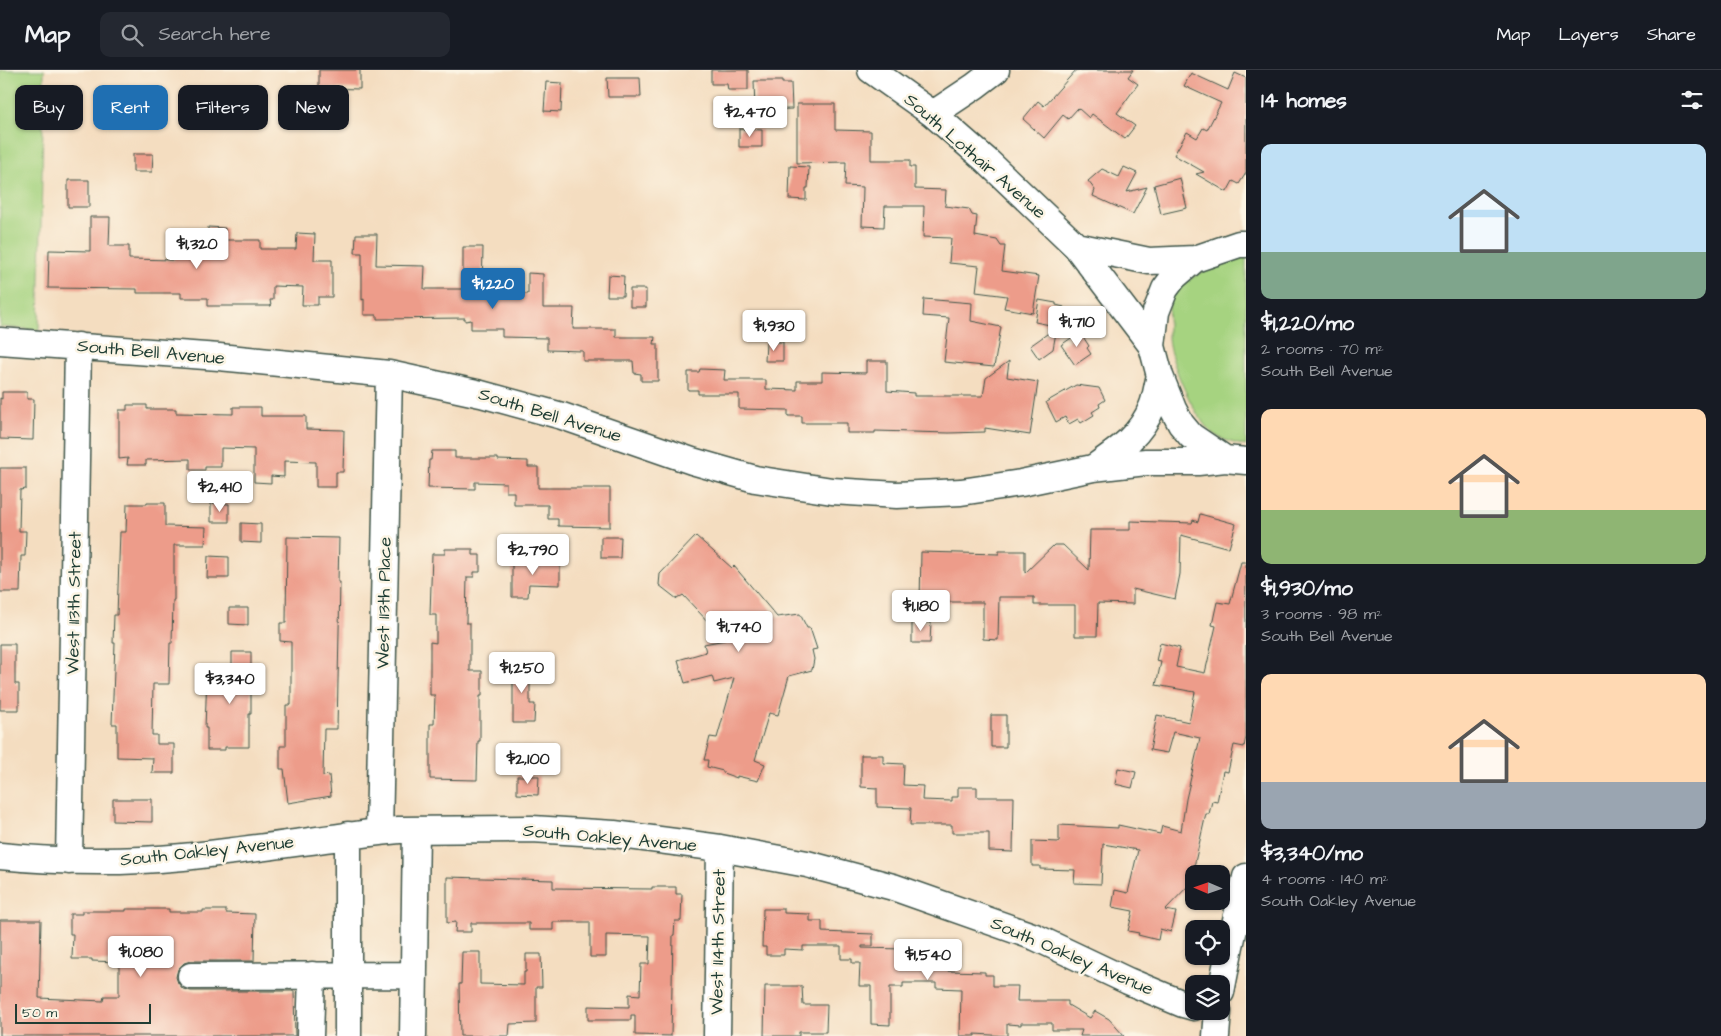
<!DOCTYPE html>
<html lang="en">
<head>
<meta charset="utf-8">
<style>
  body { margin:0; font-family:"Architects Daughter",sans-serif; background:#242831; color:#f1f3f6; height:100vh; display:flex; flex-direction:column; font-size:19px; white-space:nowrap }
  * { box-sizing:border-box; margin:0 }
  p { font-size:16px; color:#9ea1a6 }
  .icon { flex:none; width:28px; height:28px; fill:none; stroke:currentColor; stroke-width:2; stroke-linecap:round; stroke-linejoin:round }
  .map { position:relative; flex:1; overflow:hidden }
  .side { display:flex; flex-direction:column; background:#171b24; width:475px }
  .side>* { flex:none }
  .banner { position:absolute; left:15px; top:15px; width:475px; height:45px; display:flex; gap:10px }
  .needle { width:32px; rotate:272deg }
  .controls { position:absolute; left:1185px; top:795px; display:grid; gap:10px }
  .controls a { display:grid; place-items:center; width:45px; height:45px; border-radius:10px; background:#171b24; box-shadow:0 1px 4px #0004; font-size:25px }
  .scale { position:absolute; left:15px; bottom:12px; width:136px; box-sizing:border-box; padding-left:5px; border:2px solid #1f3d34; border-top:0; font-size:14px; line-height:18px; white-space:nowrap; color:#1f3d34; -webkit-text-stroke:4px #fcf5e5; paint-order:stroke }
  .price { position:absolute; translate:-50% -42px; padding:0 11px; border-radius:5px; background:#fff; color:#222; font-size:16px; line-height:32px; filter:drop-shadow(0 1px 2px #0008) }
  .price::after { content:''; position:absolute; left:50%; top:30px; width:15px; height:11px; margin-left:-8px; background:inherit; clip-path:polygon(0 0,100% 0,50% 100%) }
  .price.selected { background:#1f6fb2; color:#fff }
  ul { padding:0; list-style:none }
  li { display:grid; align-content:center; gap:10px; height:265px; padding:0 15px }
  li span { display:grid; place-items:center; height:155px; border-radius:10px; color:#555 }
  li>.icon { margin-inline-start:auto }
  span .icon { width:90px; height:90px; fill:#fffc; stroke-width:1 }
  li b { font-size:21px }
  h2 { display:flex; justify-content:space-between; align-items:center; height:60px; padding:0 15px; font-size:21px }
  .pill { padding:0 18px; border-radius:10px; background:#171b24; box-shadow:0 1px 4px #0004; font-size:18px; line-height:45px }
  .pill.selected { background:#1f6fb2; color:#fff }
  header { display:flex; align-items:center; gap:30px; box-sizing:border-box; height:70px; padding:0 25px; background:#171b24; border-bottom:1px solid #363941 }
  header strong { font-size:24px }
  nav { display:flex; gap:28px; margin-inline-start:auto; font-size:18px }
  .search { width:350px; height:45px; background:#242831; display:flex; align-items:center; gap:12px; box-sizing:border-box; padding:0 18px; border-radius:10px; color:#9ea1a6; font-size:19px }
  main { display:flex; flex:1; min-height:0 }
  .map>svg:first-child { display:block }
</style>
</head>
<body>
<header>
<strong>Map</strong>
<div class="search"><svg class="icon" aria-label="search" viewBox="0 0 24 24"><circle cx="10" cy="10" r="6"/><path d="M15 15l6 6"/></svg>Search here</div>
<nav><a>Map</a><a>Layers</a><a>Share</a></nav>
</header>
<main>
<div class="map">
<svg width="1246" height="966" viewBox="0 0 1246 966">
  <rect width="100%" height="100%" fill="#fcf5e5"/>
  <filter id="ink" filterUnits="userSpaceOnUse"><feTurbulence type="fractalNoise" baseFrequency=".02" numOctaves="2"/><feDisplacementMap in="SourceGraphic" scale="10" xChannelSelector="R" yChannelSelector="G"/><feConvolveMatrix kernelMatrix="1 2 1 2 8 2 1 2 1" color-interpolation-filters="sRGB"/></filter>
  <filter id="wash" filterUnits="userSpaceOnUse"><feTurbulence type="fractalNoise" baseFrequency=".0096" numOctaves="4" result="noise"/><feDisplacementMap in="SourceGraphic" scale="20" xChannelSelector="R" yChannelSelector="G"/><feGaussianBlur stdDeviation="1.12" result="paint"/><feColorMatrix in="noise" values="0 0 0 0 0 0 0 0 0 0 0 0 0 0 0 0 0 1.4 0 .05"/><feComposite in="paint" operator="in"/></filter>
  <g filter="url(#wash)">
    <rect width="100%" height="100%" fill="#f4ddc0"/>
    <path fill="#a6d380" stroke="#62885a" d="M0 0H44L39 260 0 257Z
      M1246 184V376C1234 373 1220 370 1211 362 1194 346 1174 299 1169 276 1167 264 1168 251 1169 238 1170 235 1169 230 1171 227 1179 208 1227 191 1246 184Z"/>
    <g id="blocks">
      <path fill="#ed9c8a" d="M319 0H360V19L319 18Z
        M711 0H748V20H728L727 14H711Z
        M1076 0H1133L1128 7 1138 14 1117 43 1135 56 1125 69 1092 44 1089 48 1078 38 1068 49 1063 45 1044 68 1023 49 1038 31 1044 36Z
        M1191 3 1228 20 1235 3 1246 8V103L1239 114 1233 111 1227 122 1196 104 1204 102 1174 85 1187 62 1197 68 1203 58 1207 60 1221 33 1184 16Z
        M607 8H640L641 27H608Z
        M754 11H782V13H791L792 39 755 40Z
        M546 12 562 13 561 42 544 41Z
        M797 34H835V60L871 61V90H910V97H915V119L946 120 945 136 969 139 972 145 977 146 975 166 997 170 1001 176H1005L1002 201 1039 206 1033 243 1004 238 1007 226 976 222 979 196 949 193 951 168 923 167 924 136H885L884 157 862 156 863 117 845 116 846 92 797 93Z
        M739 59 762 60V77H739Z
        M133 84H153L152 102H133Z
        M790 96 809 97 808 118H806V130L789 129Z
        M1124 97 1137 103 1127 122 1147 117 1133 144 1093 126 1095 120 1088 111 1102 99 1119 107Z
        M1180 108 1187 138 1161 144 1154 115Z
        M68 110H89V137H68Z
        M90 147H110L109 176H129V189L174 190 175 180H208V157L225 158V170H260V179H296L297 163 315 164 314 190H332V227H318V235H302L303 217 273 216V230H270L271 236H208V228H181V223H137V219L48 218 49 180 90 181Z
        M356 164H377L376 195 425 196 424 219H463V177H483L482 223 528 224V203L543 204V238H574L573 259H616V267H655L654 274H658V311H641V304L634 303 633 291H583V281L547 280V268L502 267V259H471V250L465 251V248L377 249V245H364V229L362 230V183H355Z
        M608 205 624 206 623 226H607Z
        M630 219H646V237H630Z
        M924 229 972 233 971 251 1001 257 994 297 944 292 949 248 923 246Z
        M1039 230 1056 233V235L1064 237 1060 257 1035 252Z
        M1057 257 1053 279 1039 289 1030 276Z
        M1080 262 1089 276 1087 278 1091 284 1075 295 1061 275Z
        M766 272H783V291H765Z
        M866 291H887V321L914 323V326H983L986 308 1009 291 1007 307 1038 312 1030 365 985 358V362L949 363 875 361V363H847V353H802V346H788V340L739 339V324H698V320H688V302H699L700 299 725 300 724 310H766V319L797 320V311H822V302L866 303Z
        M1076 315 1099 318 1105 330 1099 334 1100 337 1092 342 1094 345 1081 353 1078 349 1069 354 1065 347 1056 352 1046 332Z
        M2 322H27V329H34L33 370 0 369V328L2 329Z
        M127 335H147V339H176V343L233 344V337H261V346H306V359L344 360 343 402H336V417H316V392L284 391V407L271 406V413L254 412V379L221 378V397H205V400H190V389L146 390V395H127L128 388 119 389V340H127Z
        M432 381H455V388H498V390L528 391V397H538V418H610V457L558 456V449H548V435H514V422H506V413L475 412V419L428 418 429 390H431Z
        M0 398H26V419L20 420 19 461H26L25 486H21L20 522H0Z
        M147 433H165V456L206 457 205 475H174V530H173L172 573H170L169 614H153L152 665H157V674H174V703H152L153 688 117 687V654H112L115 573H113L114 545H117L120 462H126L127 434H147Z
        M211 433 229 434V452H211Z
        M1200 444 1236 454 1229 478 1181 465 1180 504 1175 529 1133 519V534L1098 533 1097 566H1075V535H1034V527H999L998 570 983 569V532H920L921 482 999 484V481H1025V503L1054 475H1063L1089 500 1090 460H1130V451L1192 453 1193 450 1198 452Z
        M241 453 261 454V473L241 472Z
        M696 466 732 498 734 496 777 547 800 544 807 558H810L817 579 812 580 814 589 812 600 789 606 778 645 769 643 755 690 765 694 758 711 737 706V708L723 703V701L707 697 708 690H704L710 667 717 668 734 608 714 613 712 606 685 613 678 590 706 582 704 574 725 570 683 525 677 529 659 515 660 504Z
        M287 467 339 468 338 512H340L337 659H324L323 706 329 705 331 726 288 733 284 699H280V676H286V635H291V572L280 571V553H286Z
        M601 467H621L620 488H601Z
        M445 479H473V485H480V502H474V507H467L466 553H470V601H482V626H480V671H478L477 710 430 709V654H434L435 625H430V572L436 573V545H430L432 484H445Z
        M208 486 229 487V508H207Z
        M512 492 560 493V515L529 514 528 527H512Z
        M1241 492H1246V667L1244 677 1234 675 1228 702 1223 701 1217 732 1212 731 1209 744H1206L1190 814 1165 840 1176 842 1171 862 1160 859 1158 870 1138 865 1139 863 1128 861 1133 841 1112 837 1115 820 1128 823 1138 780 1103 774 1101 814 1074 813 1075 800 1040 799V796H1032V771L1059 772V755L1118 758V755L1160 764 1162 756 1181 761 1186 729 1200 668 1173 662 1167 683 1150 680 1157 645 1189 652 1195 622 1156 615 1161 592 1156 591 1160 573 1180 578 1176 597 1205 603 1216 556 1212 555 1217 532 1230 534Z
        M229 538H248V555L229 554Z
        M912 552H931L930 573H912Z
        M0 574H15V614H19V640H0Z
        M232 582H251V644H249V677H225V680H207V658H205L207 604H232Z
        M511 593H530V634H535L534 653H513V612H510Z
        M991 645H1006V677H991Z
        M861 685H883V693L904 694 903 715 923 716 922 730 952 731V727H958V717H977V727H1014L1013 782 989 781V763H952V755H910L911 738 877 737V718L861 717Z
        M1118 698 1136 702 1132 718 1115 714Z
        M517 706H539L538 725 517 724Z
        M113 729H152V752L113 751Z
        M447 807 553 810V818L652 819V817H676V824H682L681 851H675L674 865H673L671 966 635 965V945H631V950H588V936L629 937V924L640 925 641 894H649L650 866 606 865V887H590V852H553V860H529V853H471V862H455L456 852 447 853Z
        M126 839H169V842H203V840H226V843L255 844 254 891H191L184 893 178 899 176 907 178 913 183 919 191 921H294L295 966H0V850H41L39 928 103 931 104 926H119V892L92 891V889H72L73 864H70V844H82V841H126Z
        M763 839H784V843L810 844V851H822V862L873 864V876H862V878L903 879V884L949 886 948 901 985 902V905H993V916H1018L1017 931H1068V935L1090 948 1095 941 1109 949 1124 966H1080L1082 960H1052V953H1021V955L1007 954V966L975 964V966H960L961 919 936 918V913H903V917H890V955L871 954V916H859L860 893H852V889H841V876H803V880L784 879V885H766V877H762Z
        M462 882H480V914L524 915V902H526V884H541L542 917H536V953L510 954 509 966H460L459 914H461Z
        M765 916H802L803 935H827L826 962H799V966H764Z"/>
    </g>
  </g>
  <g filter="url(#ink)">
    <use href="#blocks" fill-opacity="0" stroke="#3f5549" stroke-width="1"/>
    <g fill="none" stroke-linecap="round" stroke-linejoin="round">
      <g stroke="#3f5549" stroke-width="29">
        <path id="minor" d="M871 0 933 44 987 91 1076 176 1152 276
          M933 44 975 16 996 0
          M1246 174H1239L1195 189 1174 207 1165 219 1156 242 1152 276 1160 306 1173 339 1181 354 1191 366 1225 389 1246 391
          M1076 176 1149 191 1195 189
          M0 271 219 287 389 304 481 324 562 346 692 391 755 409 832 421 897 425 961 422 1021 413 1093 398 1146 392H1198L1225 389
          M1096 396C1119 380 1141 365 1152 337 1156 328 1157 316 1160 306
          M379 762 389 304
          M348 765V966
          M0 786C60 792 123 793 183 787 248 780 314 770 379 762L399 760 532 759 614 764 720 778 807 794 893 817 1035 867 1128 911 1183 934 1194 937
          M69 791 78 276
          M191 906 414 905
          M1221 922 1230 876 1246 807
          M310 966 312 905
          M413 966 416 760
          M717 966 720 778
          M1216 966 1218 941"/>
      </g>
      <use href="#minor" stroke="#fff" stroke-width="26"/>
    </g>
  </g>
  <g text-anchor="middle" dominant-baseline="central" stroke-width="5" stroke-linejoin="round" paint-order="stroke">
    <g font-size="18" fill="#1f3d34" stroke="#fcf5e5">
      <text transform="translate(975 86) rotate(41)">South Lothair Avenue</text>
      <text transform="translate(151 282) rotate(5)">South Bell Avenue</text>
      <text transform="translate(550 345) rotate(17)">South Bell Avenue</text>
      <text transform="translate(74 533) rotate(-89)">West 113th Street</text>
      <text transform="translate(384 533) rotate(-89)">West 113th Place</text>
      <text transform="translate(610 768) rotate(5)">South Oakley Avenue</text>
      <text transform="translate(207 781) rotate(-6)">South Oakley Avenue</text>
      <text transform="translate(718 872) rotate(-89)">West 114th Street</text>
      <text transform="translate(1072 886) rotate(23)">South Oakley Avenue</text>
    </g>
  </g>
</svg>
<div class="controls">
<a><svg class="needle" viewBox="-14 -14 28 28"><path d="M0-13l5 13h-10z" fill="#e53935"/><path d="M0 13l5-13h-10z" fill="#9ea1a6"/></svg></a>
<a><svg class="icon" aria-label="locate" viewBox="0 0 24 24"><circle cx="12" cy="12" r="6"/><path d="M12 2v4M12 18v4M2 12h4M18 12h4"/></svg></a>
<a><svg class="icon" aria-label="layers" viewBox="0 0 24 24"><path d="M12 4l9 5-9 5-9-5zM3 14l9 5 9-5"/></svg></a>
</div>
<div class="scale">50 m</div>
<b class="price" style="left:750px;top:68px">$2,470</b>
<b class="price" style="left:197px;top:200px">$1,320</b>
<b class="price selected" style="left:493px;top:240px">$1,220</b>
<b class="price" style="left:1077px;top:278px">$1,710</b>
<b class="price" style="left:774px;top:282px">$1,930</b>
<b class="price" style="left:220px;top:443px">$2,410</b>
<b class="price" style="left:533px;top:506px">$2,790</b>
<b class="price" style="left:921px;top:562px">$1,180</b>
<b class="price" style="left:739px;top:583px">$1,740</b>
<b class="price" style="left:522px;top:624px">$1,250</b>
<b class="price" style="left:230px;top:635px">$3,340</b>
<b class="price" style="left:528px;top:715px">$2,100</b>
<b class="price" style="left:141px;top:908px">$1,080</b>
<b class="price" style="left:928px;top:911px">$1,540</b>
<div class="banner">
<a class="pill">Buy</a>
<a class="pill selected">Rent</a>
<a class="pill">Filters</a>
<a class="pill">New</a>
</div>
</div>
<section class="side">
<h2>14 homes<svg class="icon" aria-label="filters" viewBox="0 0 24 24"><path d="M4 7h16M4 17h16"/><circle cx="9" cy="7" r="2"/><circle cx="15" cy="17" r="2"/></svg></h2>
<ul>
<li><span style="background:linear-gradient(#bfe0f5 70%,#7fa58c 0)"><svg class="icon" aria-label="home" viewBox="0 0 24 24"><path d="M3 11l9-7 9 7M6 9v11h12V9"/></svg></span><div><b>$1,220/mo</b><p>2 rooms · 70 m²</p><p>South Bell Avenue</p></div></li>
<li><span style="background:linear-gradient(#ffd9b3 65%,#8fb573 0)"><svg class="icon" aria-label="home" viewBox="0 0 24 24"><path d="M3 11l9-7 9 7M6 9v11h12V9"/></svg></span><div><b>$1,930/mo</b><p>3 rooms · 98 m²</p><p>South Bell Avenue</p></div></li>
<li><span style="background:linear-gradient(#ffd9b3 70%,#9aa5b1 0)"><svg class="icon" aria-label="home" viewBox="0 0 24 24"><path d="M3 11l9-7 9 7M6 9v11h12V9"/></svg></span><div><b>$3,340/mo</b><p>4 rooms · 140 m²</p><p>South Oakley Avenue</p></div></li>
</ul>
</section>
</main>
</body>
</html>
